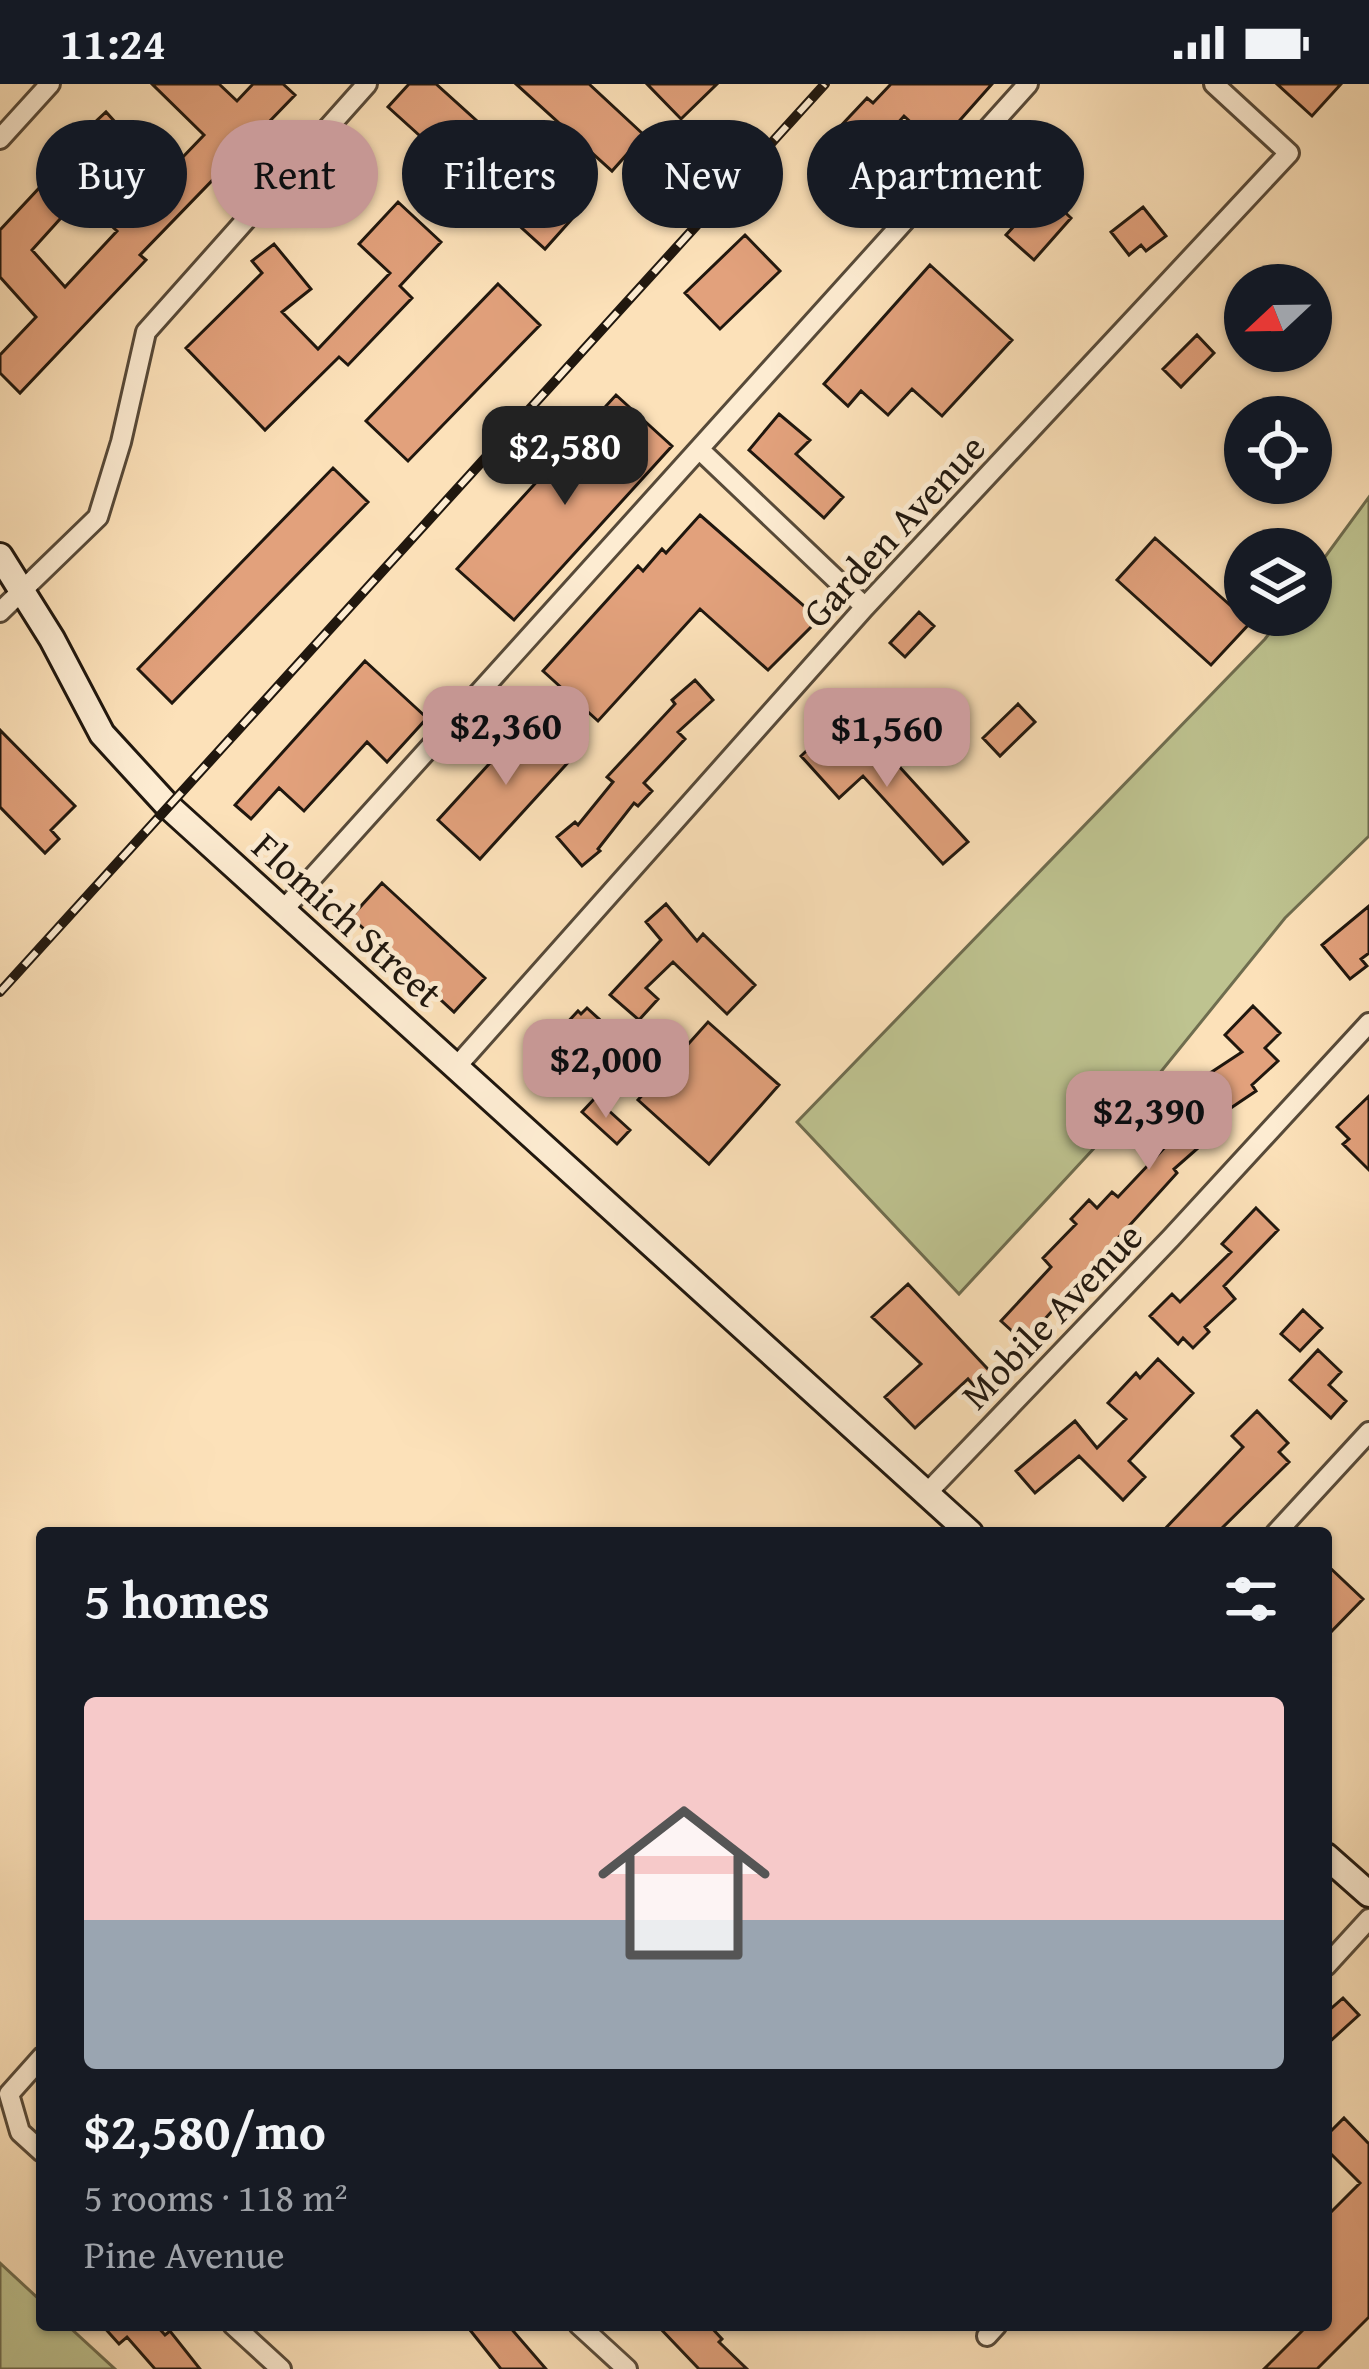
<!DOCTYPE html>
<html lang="en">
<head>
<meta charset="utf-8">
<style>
  body { margin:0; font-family:"Gentium Book Plus",serif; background:#242831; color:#f1f3f6; height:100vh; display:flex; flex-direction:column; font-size:45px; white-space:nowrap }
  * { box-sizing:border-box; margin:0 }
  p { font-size:39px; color:#9ea1a6 }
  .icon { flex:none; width:66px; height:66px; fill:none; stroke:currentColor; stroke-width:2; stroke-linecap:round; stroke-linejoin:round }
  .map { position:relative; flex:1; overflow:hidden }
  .details { position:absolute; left:36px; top:1443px; width:1296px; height:804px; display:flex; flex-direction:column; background:#171b24; border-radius:12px; box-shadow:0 3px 9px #0004 }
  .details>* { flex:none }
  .hud { position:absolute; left:36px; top:36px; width:1299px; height:108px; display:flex; gap:24px }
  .needle { width:78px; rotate:248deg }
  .controls { position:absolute; left:1224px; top:180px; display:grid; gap:24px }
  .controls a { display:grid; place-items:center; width:108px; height:108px; border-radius:50%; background:#171b24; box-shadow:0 3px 9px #0004; font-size:60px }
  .price { position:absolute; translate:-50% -102px; padding:0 27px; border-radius:24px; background:#c59692; color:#111; font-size:39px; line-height:78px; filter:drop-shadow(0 3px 6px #0008) }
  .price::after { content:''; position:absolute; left:50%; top:72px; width:36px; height:27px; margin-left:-18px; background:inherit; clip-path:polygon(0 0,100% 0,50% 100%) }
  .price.active { background:#222; color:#fff }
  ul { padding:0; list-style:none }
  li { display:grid; align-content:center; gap:24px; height:636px; padding:0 48px }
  li span { display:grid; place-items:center; height:372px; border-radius:12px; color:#555 }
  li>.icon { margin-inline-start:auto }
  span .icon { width:216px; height:216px; fill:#fffc; stroke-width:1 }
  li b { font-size:51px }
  h2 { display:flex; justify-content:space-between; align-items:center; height:144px; padding:0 48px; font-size:51px }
  .tag { padding:0 42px; border-radius:54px; background:#171b24; box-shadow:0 3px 9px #0004; font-size:42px; line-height:108px }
  .tag.active { background:#c59692; color:#111 }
  .status { display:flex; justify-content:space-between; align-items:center; height:84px; padding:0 60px; background:#171b24; direction:ltr }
  .status svg { height:33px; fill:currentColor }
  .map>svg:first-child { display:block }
</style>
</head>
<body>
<div class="status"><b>11:24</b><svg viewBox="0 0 49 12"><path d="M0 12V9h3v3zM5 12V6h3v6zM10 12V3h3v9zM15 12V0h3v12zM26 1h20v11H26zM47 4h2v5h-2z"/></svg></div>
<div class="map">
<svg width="1369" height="2285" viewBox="0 0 1369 2285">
  <rect width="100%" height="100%" fill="#fce1b9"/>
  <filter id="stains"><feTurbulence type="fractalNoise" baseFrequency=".00167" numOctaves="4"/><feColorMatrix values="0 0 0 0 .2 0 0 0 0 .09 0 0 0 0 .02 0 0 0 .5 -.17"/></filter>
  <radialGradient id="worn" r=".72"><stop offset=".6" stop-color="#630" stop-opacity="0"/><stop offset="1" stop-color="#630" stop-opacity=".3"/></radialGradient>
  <path fill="#bec390" stroke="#6f6d4f" stroke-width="3" d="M1369 413V752L1285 834 1134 1021 959 1210 797 1038 1265 555 1283 531H1311V492Z
    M0 2179 42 2218V2241H67L115 2285H0Z"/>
  <path fill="#e2a17c" stroke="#20170e" stroke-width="3" fill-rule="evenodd" d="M152 0H219L237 17 253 0H283L295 11 140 171 146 176 20 309 0 289V271L36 233 0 193V146L54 88 45 80 60 63 64 67 106 28 127 51 117 59 125 68 94 95 130 128 204 51ZM80 113 117 147 65 203 32 166Z
    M409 0H436L578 128 545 165 388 23Z
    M516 0H589L644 51 612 87Z
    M647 0H717L681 35Z
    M891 0H992L937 62 904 32 867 73 837 46 867 14 873 19Z
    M1277 0H1341L1312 32Z
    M1049 53 1070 75 1053 92 1032 70Z
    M398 118 441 158 400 202 412 214 348 281 339 273 265 346 186 264 262 189 252 177 274 160 311 205 282 228 318 265 390 189 359 160Z
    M1054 118 1071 134 1034 176 1006 151 1026 129 1036 138Z
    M1143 123 1166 152 1146 167 1141 161 1129 171 1111 148Z
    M745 151 780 187 720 245 685 209Z
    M930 181 1012 256 942 332 912 305 888 331 861 307 848 322 824 300Z
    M498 200 540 241 408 377 366 337Z
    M1197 251 1214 269 1181 303 1163 285Z
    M616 311 672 362 514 536 457 485Z
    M779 330 810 356 796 370 843 413 824 434 749 366Z
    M333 384 368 418 172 619 138 585Z
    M700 431 819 535 768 586 700 525 598 637 543 587 638 482 643 487 662 465 666 469Z
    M1155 454 1250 539 1211 581 1117 496Z
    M919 528 934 542 905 573 890 559Z
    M365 577 427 634 387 678 367 658 304 727 279 704 251 735 235 721Z
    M695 596 713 616 678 648 685 655 644 699 652 707 638 722 634 719 598 765 600 767 582 782 557 753 575 738 578 741 613 698 607 693 675 620 672 616Z
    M1018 620 1035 638 1000 672 983 654Z
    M531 634 573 673 480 775 438 736Z
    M865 645 968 758 943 780 863 692 839 714 801 672 818 656 834 673Z
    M0 646 75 722 51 746 59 755 45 769 0 723Z
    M382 799 485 894 454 928 351 833Z
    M666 820 697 857 703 850 755 901 727 930 673 878 646 904 658 915 639 936 610 911 661 856 646 838Z
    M1369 822V869L1361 875 1367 882 1350 895 1322 861Z
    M1253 922 1280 949 1265 964 1278 977 1252 1001 1256 1007 1207 1040 1215 1049 1174 1085 1177 1089 1024 1258 1001 1237 1051 1183 1043 1174 1076 1140 1071 1135 1089 1116 1097 1124 1112 1108 1118 1113 1169 1059 1172 1052 1157 1036 1198 997 1242 968 1225 951Z
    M587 924 599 935 594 941 607 956 590 974 599 982 588 994 549 958 578 927 581 930Z
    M708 938 779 1001 709 1080 638 1016Z
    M1369 1012V1086L1343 1060 1349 1055 1337 1043Z
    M595 1014 630 1046 617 1060 582 1028Z
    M1256 1124 1278 1146 1224 1202 1235 1215 1205 1243 1209 1248 1193 1264 1183 1254 1178 1260 1150 1232 1172 1210 1180 1218 1231 1168 1222 1160Z
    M908 1200 999 1297 983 1312 968 1295 915 1344 885 1313 921 1280 872 1233Z
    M1303 1226 1322 1244 1300 1267 1281 1250Z
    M1318 1266 1341 1288 1329 1301 1346 1317 1331 1334 1290 1296Z
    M1158 1275 1193 1309 1129 1377 1145 1393 1123 1416 1079 1372 1035 1409 1016 1387 1075 1337 1097 1364 1126 1335 1108 1319 1136 1289 1140 1294Z
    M1257 1327 1288 1359 1279 1368 1289 1378 1217 1449H1161L1243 1363 1232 1352Z
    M1326 1480 1363 1515 1326 1553Z
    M1343 1914 1359 1931 1326 1961V1929Z
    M1344 2034 1369 2060V2233L1317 2285H1264L1308 2241H1326V2133L1360 2099 1326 2065V2052Z
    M102 2241H156L165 2251 170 2247 200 2285H155L127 2253 119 2260Z
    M466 2241H508L546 2285H501Z
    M657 2241H709L722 2255 719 2258 747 2285H699Z"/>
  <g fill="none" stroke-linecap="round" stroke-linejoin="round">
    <g stroke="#574a39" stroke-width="24">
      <path id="street" d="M0 55 50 0
        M700 366 865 523
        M0 528 98 433 121 358 146 248 367 0
        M285 824 1028 0
        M457 982 865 523 1289 69 1214 0
        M927 1409 1171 1154 1369 939
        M1276 1449 1369 1348
        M1326 1882 1369 1835
        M42 1973 9 2010 20 2048 42 2068
        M233 2241 281 2285
        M579 2241 627 2285
        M987 2252 997 2241"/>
    </g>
    <g stroke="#20170e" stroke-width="30">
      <path id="secondary" d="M0 472 52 555 102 650 168 722 970 1449
        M1326 1772 1369 1810"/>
    </g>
    <use href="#street" stroke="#fdecd2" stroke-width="18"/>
    <use href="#secondary" stroke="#fdecd2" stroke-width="24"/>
    <g stroke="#20170e" stroke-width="10">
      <path id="rail" d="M0 908 825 0"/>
    </g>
    <use href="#rail" stroke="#fdecd2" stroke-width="6" stroke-dasharray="18" stroke-linecap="butt"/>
  </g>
  <g text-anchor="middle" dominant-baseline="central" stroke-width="10" stroke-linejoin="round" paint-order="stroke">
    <g font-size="39" fill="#20170e" stroke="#fdecd2">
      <text transform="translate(893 446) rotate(-47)">Garden Avenue</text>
      <text transform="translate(348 835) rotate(42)">Flomich Street</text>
      <text transform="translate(1051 1231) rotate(-46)">Mobile Avenue</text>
    </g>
  </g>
  <rect width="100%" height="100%" filter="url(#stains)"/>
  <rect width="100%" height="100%" fill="url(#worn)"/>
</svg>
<div class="controls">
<a><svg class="needle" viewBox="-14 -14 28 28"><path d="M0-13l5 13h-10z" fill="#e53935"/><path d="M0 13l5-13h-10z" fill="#9ea1a6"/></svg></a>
<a><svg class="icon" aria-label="locate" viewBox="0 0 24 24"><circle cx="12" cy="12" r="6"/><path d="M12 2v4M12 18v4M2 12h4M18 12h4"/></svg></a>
<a><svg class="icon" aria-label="layers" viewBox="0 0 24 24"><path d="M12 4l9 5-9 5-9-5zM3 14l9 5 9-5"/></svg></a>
</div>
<b class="price active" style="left:565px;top:424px">$2,580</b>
<b class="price" style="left:506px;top:704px">$2,360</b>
<b class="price" style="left:887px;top:706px">$1,560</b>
<b class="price" style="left:606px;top:1037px">$2,000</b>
<b class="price" style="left:1149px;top:1089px">$2,390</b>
<div class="hud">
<a class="tag">Buy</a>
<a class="tag active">Rent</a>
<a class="tag">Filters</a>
<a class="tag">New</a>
<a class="tag">Apartment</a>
</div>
<section class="details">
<h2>5 homes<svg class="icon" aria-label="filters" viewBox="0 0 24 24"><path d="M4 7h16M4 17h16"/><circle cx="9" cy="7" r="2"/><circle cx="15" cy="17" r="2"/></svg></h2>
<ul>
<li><span style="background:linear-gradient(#f6c9c9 60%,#9aa5b1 0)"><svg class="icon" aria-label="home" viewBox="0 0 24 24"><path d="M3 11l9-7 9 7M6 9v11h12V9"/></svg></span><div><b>$2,580/mo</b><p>5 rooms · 118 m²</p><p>Pine Avenue</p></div></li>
</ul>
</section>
</div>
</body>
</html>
